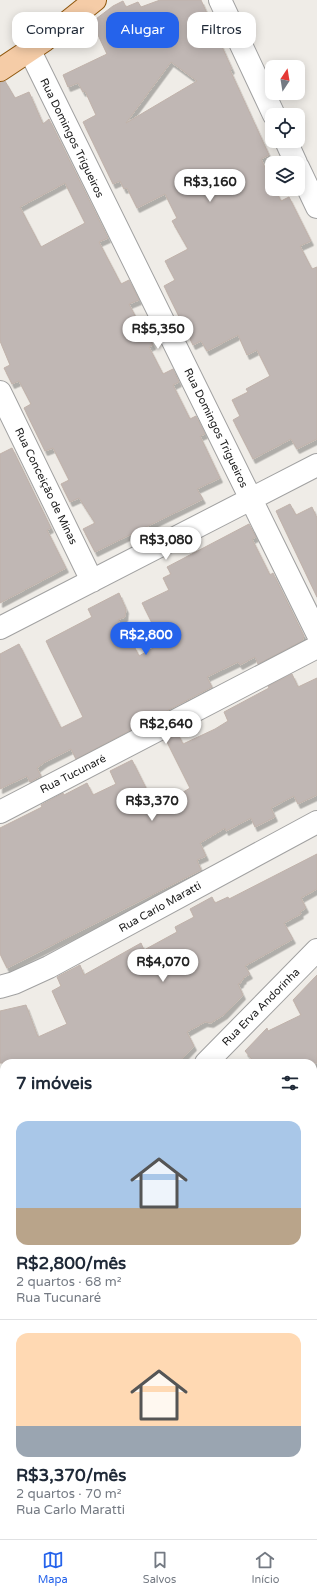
<!DOCTYPE html>
<html lang="pt">
<head>
<meta charset="utf-8">
<style>
  body { margin:0; font-family:"Varela Round",sans-serif; background:#f2f2f3; color:#1f2937; height:100vh; display:flex; flex-direction:column; font-size:15px; white-space:nowrap }
  * { box-sizing:border-box; margin:0 }
  p { font-size:13px; color:#747a83 }
  .icon { flex:none; width:22px; height:22px; fill:none; stroke:currentColor; stroke-width:2; stroke-linecap:round; stroke-linejoin:round }
  .map { position:relative; flex:1; overflow:hidden }
  .panel { position:absolute; left:0px; top:1059px; width:317px; height:480px; display:flex; flex-direction:column; background:#fff; border-radius:12px 12px 0 0; box-shadow:0 2px 10px #0003 }
  .panel>* { flex:none }
  .guide { position:absolute; left:12px; top:12px; width:293px; height:36px; display:flex; gap:8px }
  .needle { width:26px; rotate:12deg }
  .tools { position:absolute; left:265px; top:60px; display:grid; gap:8px }
  .tools a { display:grid; place-items:center; width:40px; height:40px; border-radius:8px; background:#fff; box-shadow:0 2px 10px #0003; font-size:20px }
  .price { position:absolute; translate:-50% -34px; padding:0 9px; border-radius:14px; background:#fff; color:#222; font-size:13px; line-height:26px; filter:drop-shadow(0 1px 2px #0008) }
  .price::after { content:''; position:absolute; left:50%; top:24px; width:12px; height:9px; margin-left:-6px; background:inherit; clip-path:polygon(0 0,100% 0,50% 100%) }
  .price.current { background:#2563eb; color:#fff }
  ul { padding:0; list-style:none }
  li { display:grid; align-content:center; gap:8px; height:212px; padding:0 16px }
  li+li { border-top:1px solid #e0e1e3 }
  li span { display:grid; place-items:center; height:124px; border-radius:12px; color:#555 }
  li>.icon { margin-inline-start:auto }
  span .icon { width:72px; height:72px; fill:#fffc; stroke-width:1 }
  li b { font-size:17px }
  h2 { display:flex; justify-content:space-between; align-items:center; height:48px; padding:0 16px; font-size:17px }
  .chip { padding:0 14px; border-radius:12px; background:#fff; box-shadow:0 2px 10px #0003; font-size:14px; line-height:36px }
  .chip.current { background:#2563eb; color:#fff }
  .dock { display:flex; justify-content:space-around; align-items:center; height:56px; border-top:1px solid #e0e1e3; background:#fff; font-size:11px; color:#747a83 }
  .dock a { display:grid; justify-items:center; gap:2px }
  .dock .current { color:#2563eb }
  .map>svg:first-child { display:block }
</style>
</head>
<body>
<div class="map">
<svg width="317" height="1539" viewBox="0 0 317 1539">
  <defs>
    <filter id="shadow"><feDropShadow dx="2.5" dy="4.5" stdDeviation="0" flood-color="#0004"/></filter>
  </defs>
  <rect width="100%" height="100%" fill="#efece7"/>
  <path fill="#c0b7b4" stroke="#c0b2aa" fill-rule="evenodd" filter="url(#shadow)" d="M160 0H201L232 69 230 70 269 155 261 159 272 182V189H275L281 201 289 197 311 241 300 246 312 269 317 267V439L297 449 291 439 253 459 233 420 240 416 232 400 248 392 246 389 270 376 257 350 247 355 238 335 207 351 201 341 193 345 164 286 175 280 165 261 188 249 172 221 177 218 165 194 137 208 127 188 124 189 120 181 113 184 83 122 96 115 85 91 83 92 78 83 68 87 63 75 107 54 92 22 113 6 123 1 126 7 138 2 141 7ZM171 62 197 81 126 123Z
    M5 81 15 98 29 92 43 124 49 119 108 238 99 242 121 284 129 280 139 300 129 304 141 327 143 326 153 345 149 347 163 374 173 369 179 382 173 385 190 419 196 416 205 434 200 436 220 478 197 489 203 499 95 552 83 529 95 523 79 498 70 502 61 484 69 480 53 448 45 451 24 408 31 404 19 381 12 384 4 368 10 365 0 341V82ZM65 183 85 223 41 247 20 207Z
    M12 448 51 528 47 530 66 568 0 603V454Z
    M290 504 296 515 312 507 317 518V597L276 511Z
    M249 524 256 537 252 539 270 575 273 573 304 636 302 641 258 664 255 657 240 665 238 662 207 677 212 687 76 759 71 749 45 762 37 768 41 776 30 782 27 776 0 789V654L19 644 61 728 83 717 46 641 92 617 88 609 119 593 126 609 125 617 118 620 132 648 134 646 139 656 162 643 142 603 169 590 163 578 171 574 167 567Z
    M292 674 298 687 317 678V795L298 804 294 796 271 808 275 817 255 827 251 818 226 831 225 828 200 843 206 856 197 860 201 870 7 968 0 954V828L42 807 41 805 63 793 64 795 87 783 93 795 116 784 110 771 132 760 155 806 180 794 190 788 166 740 178 734 183 744 215 729 228 721 224 712 269 688 268 686Z
    M317 854V889L301 898 306 908 300 912 301 914 284 923 293 939 245 966 250 974 243 978 244 979 241 981V983L238 984 243 995 225 1014 211 1023 205 1022 187 1032 194 1046 178 1063H0V1011L26 1005 38 1037 67 1024 52 991 61 986 57 977 80 965 84 975 141 943 144 950 177 932 175 927 194 917 190 909 212 897 215 903 228 897 229 899Z
    M317 975V1063H255L245 1051 267 1028 268 1031 301 1015 293 1000Z"/>
  <g fill="none" stroke-linecap="round" stroke-linejoin="round">
    <g stroke="#a1a1a1" stroke-width="24">
      <path id="minor" d="M220 0 274 115
        M30 51 317 633
        M286 141 296 163
        M298 167 317 207
        M0 392 92 581
        M0 628 317 465
        M0 812 317 647
        M0 987 14 983 49 967 317 822
        M206 1063 317 950
        M313 1165 317 1163
        M0 1288 4 1283
        M313 1310 317 1319
        M0 1405H4
        M313 1452H317
        M11 1539 12 1535
        M181 1539V1535"/>
    </g>
    <g stroke="#8f570c" stroke-width="24">
      <path id="major" d="M0 70 45 40 95 0"/>
    </g>
    <use href="#minor" stroke="#fff" stroke-width="22"/>
    <use href="#major" stroke="#f5cca7" stroke-width="22"/>
  </g>
  <g text-anchor="middle" dominant-baseline="central" stroke-width="3.5" stroke-linejoin="round" paint-order="stroke">
    <g font-size="11" fill="#202020" stroke="#fff">
      <text transform="translate(72 138) rotate(64)">Rua Domingos Trigueiros</text>
      <text transform="translate(216 428) rotate(64)">Rua Domingos Trigueiros</text>
      <text transform="translate(46 486) rotate(64)">Rua Conceição de Minas</text>
      <text transform="translate(73 774) rotate(-27)">Rua Tucunaré</text>
      <text transform="translate(160 907) rotate(-29)">Rua Carlo Maratti</text>
      <text transform="translate(261 1007) rotate(-45)">Rua Erva Andorinha</text>
    </g>
  </g>
</svg>
<div class="tools">
<a><svg class="needle" viewBox="-14 -14 28 28"><path d="M0-13l5 13h-10z" fill="#e53935"/><path d="M0 13l5-13h-10z" fill="#747a83"/></svg></a>
<a><svg class="icon" aria-label="locate" viewBox="0 0 24 24"><circle cx="12" cy="12" r="6"/><path d="M12 2v4M12 18v4M2 12h4M18 12h4"/></svg></a>
<a><svg class="icon" aria-label="layers" viewBox="0 0 24 24"><path d="M12 4l9 5-9 5-9-5zM3 14l9 5 9-5"/></svg></a>
</div>
<b class="price" style="left:210px;top:203px">R$3,160</b>
<b class="price" style="left:158px;top:350px">R$5,350</b>
<b class="price" style="left:166px;top:561px">R$3,080</b>
<b class="price current" style="left:146px;top:656px">R$2,800</b>
<b class="price" style="left:166px;top:745px">R$2,640</b>
<b class="price" style="left:152px;top:822px">R$3,370</b>
<b class="price" style="left:163px;top:983px">R$4,070</b>
<div class="guide">
<a class="chip">Comprar</a>
<a class="chip current">Alugar</a>
<a class="chip">Filtros</a>
</div>
<section class="panel">
<h2>7 imóveis<svg class="icon" aria-label="filters" viewBox="0 0 24 24"><path d="M4 7h16M4 17h16"/><circle cx="9" cy="7" r="2"/><circle cx="15" cy="17" r="2"/></svg></h2>
<ul>
<li><span style="background:linear-gradient(#a9c7e8 70%,#b9a48a 0)"><svg class="icon" aria-label="home" viewBox="0 0 24 24"><path d="M3 11l9-7 9 7M6 9v11h12V9"/></svg></span><div><b>R$2,800/mês</b><p>2 quartos · 68 m²</p><p>Rua Tucunaré</p></div></li>
<li><span style="background:linear-gradient(#ffd9b3 75%,#9aa5b1 0)"><svg class="icon" aria-label="home" viewBox="0 0 24 24"><path d="M3 11l9-7 9 7M6 9v11h12V9"/></svg></span><div><b>R$3,370/mês</b><p>2 quartos · 70 m²</p><p>Rua Carlo Maratti</p></div></li>
</ul>
</section>
</div>
<nav class="dock">
<a class="current"><svg class="icon" aria-label="map" viewBox="0 0 24 24"><path d="M3 6l6-2 6 2 6-2v14l-6 2-6-2-6 2zM9 4v14M15 6v14"/></svg>Mapa</a>
<a><svg class="icon" aria-label="saved" viewBox="0 0 24 24"><path d="M7 4h10v16l-5-4-5 4z"/></svg>Salvos</a>
<a><svg class="icon" aria-label="home" viewBox="0 0 24 24"><path d="M3 11l9-7 9 7M6 9v11h12V9"/></svg>Início</a>
</nav>
</body>
</html>
